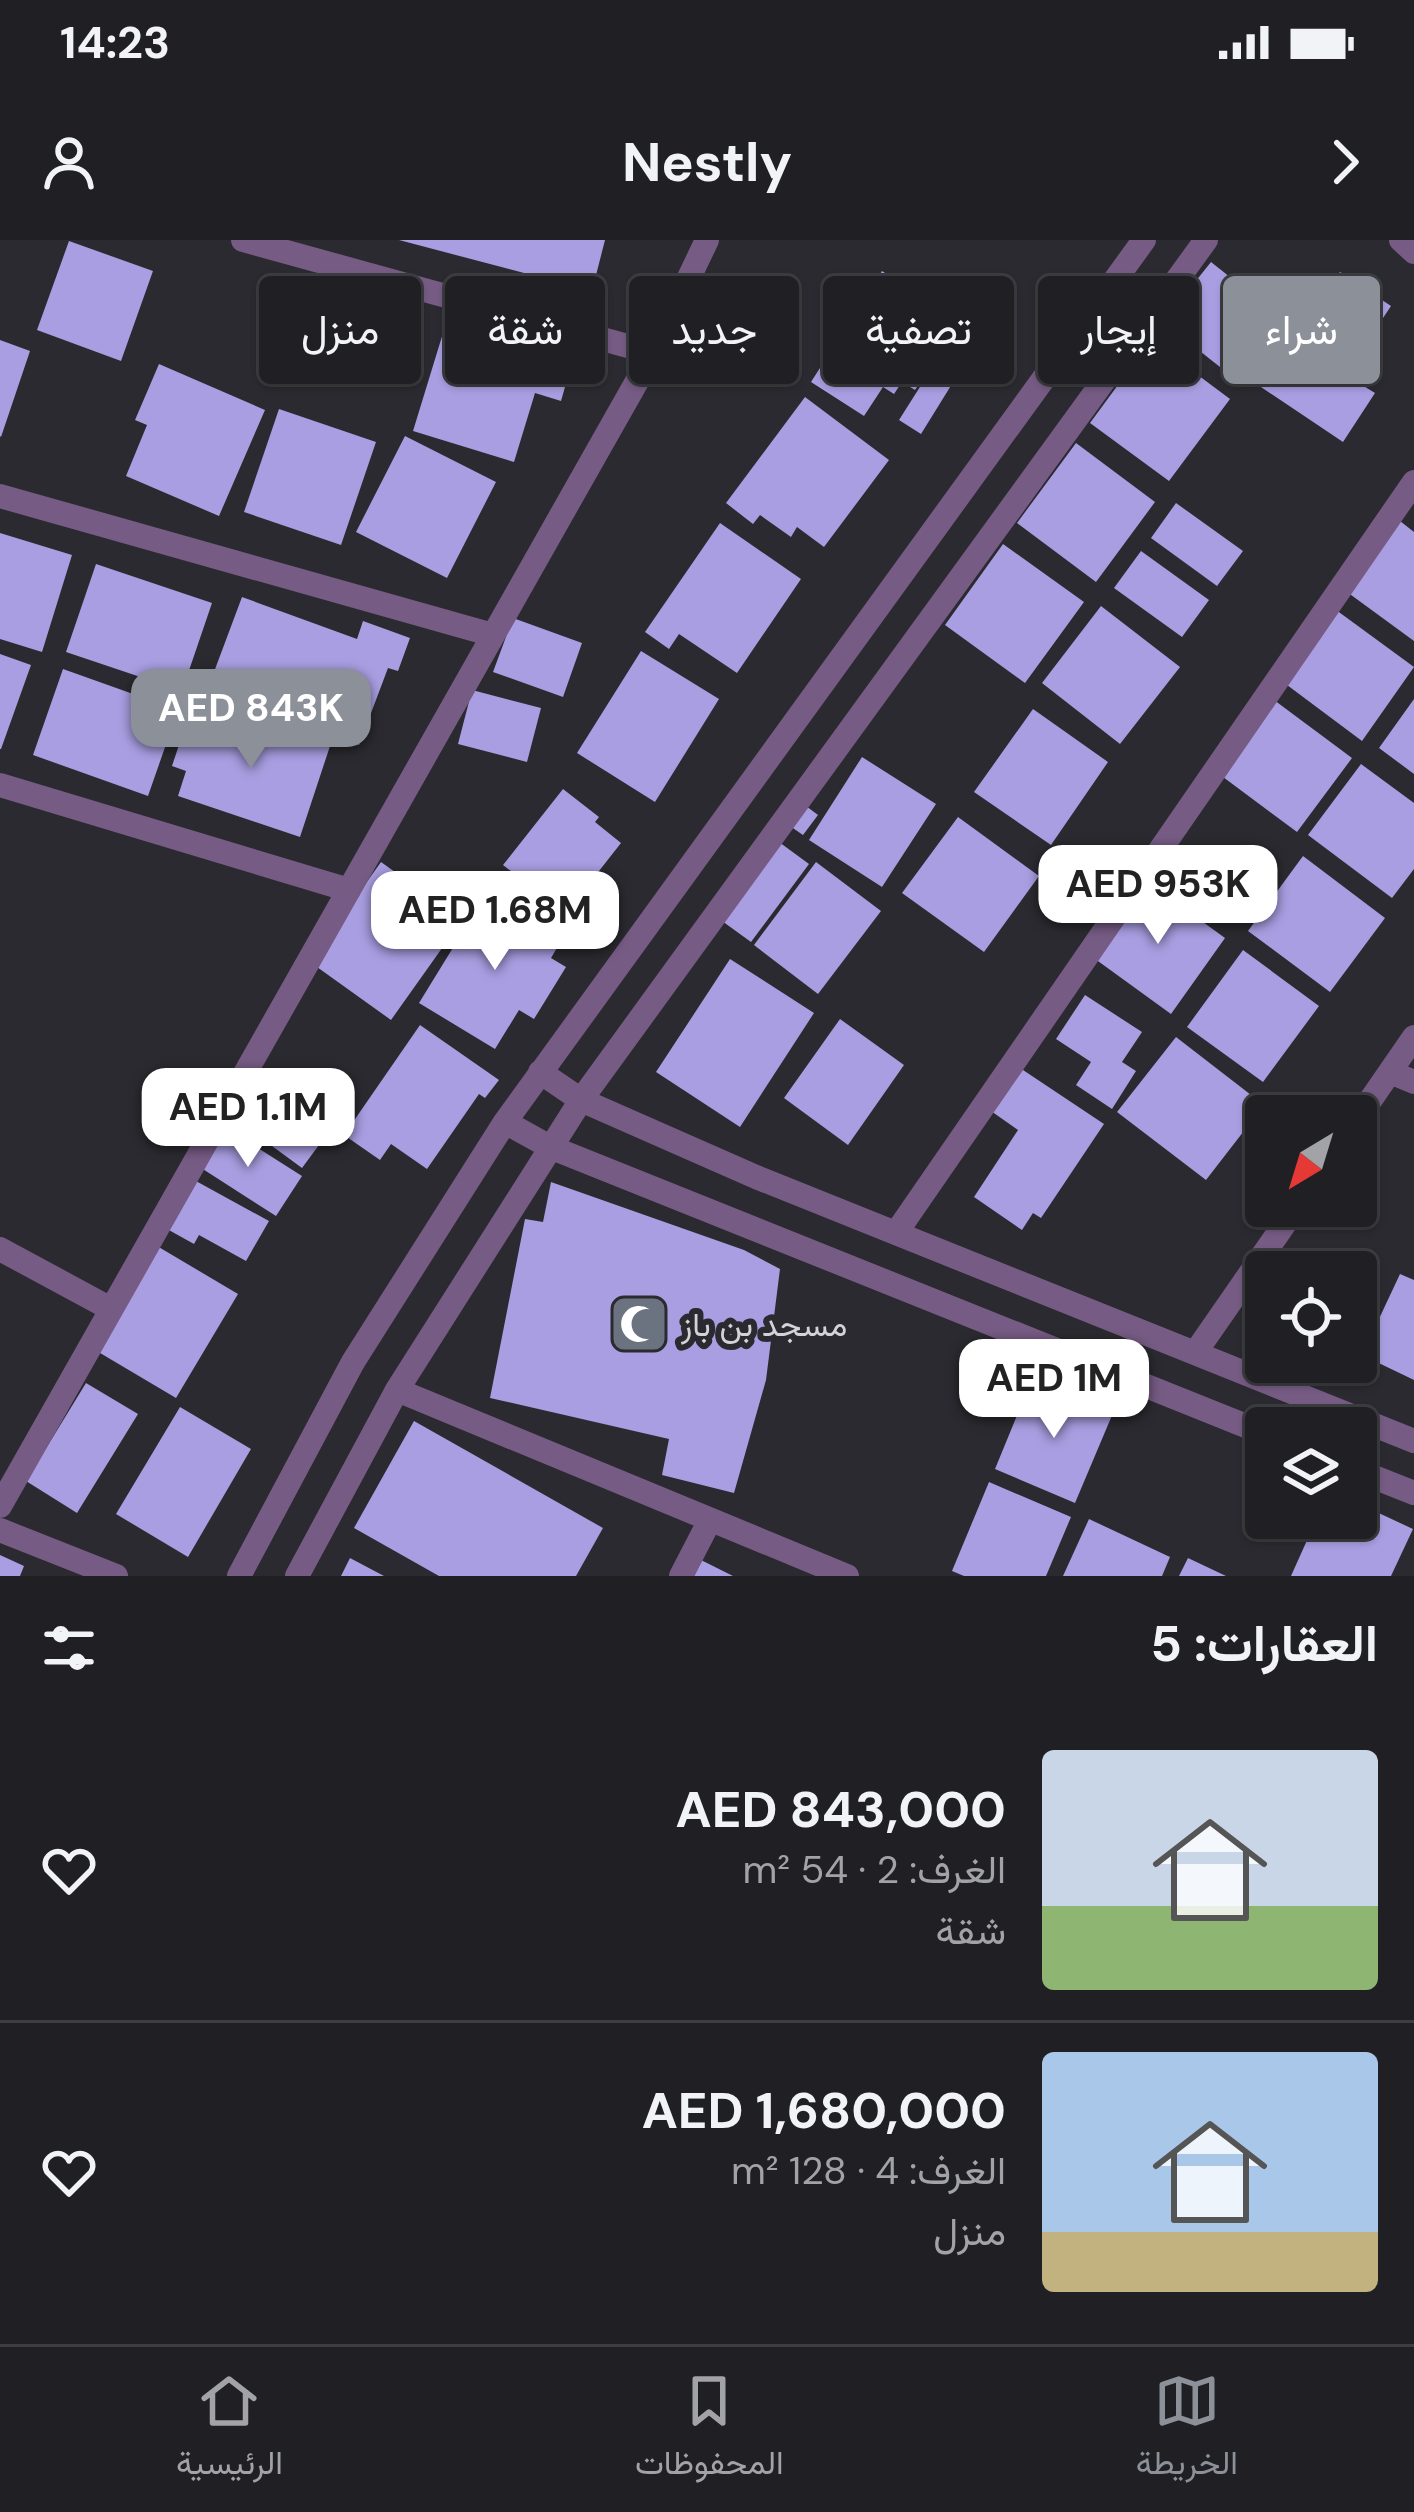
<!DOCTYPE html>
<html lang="ar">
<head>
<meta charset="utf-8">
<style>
  body { margin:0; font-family:"DM Sans",Vazirmatn,sans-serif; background:#2d2d31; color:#f1f3f6; direction:rtl; height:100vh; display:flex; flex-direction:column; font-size:45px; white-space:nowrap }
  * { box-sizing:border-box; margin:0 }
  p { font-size:39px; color:#a2a3a6 }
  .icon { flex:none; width:66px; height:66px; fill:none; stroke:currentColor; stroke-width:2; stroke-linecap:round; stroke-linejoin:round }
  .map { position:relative; height:1336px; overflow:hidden; direction:ltr }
  .side { display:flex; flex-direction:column; background:#202024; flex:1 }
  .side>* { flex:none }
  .top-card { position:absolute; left:36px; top:36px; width:1344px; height:108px; direction:rtl; display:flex; gap:24px }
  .needle { width:78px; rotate:218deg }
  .fabs { position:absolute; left:1245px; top:855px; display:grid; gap:24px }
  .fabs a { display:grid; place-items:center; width:132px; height:132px; border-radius:12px; background:#202024; box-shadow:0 3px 9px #0004,0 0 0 3px #3d3e41; font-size:60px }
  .price { position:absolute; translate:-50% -102px; padding:0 27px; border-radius:24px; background:#fff; color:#222; font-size:39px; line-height:78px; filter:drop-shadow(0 3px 6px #0008) }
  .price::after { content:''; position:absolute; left:50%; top:72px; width:36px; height:27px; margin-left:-18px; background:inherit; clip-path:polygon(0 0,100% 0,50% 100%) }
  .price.selected { background:#8c9099; color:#fff }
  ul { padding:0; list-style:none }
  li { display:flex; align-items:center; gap:36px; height:300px; padding:0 36px }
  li+li { border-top:3px solid #3d3e41 }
  li span { display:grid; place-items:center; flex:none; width:336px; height:240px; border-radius:12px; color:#555 }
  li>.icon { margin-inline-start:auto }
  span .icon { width:144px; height:144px; fill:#fffc; stroke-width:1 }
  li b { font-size:51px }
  h2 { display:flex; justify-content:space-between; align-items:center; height:144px; padding:0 36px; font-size:51px }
  .pill { padding:0 42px; border-radius:12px; background:#202024; box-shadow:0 3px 9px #0004,0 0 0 3px #3d3e41; font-size:42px; line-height:108px }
  .pill.selected { background:#8c9099; color:#fff }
  .status { display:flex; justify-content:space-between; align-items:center; height:84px; padding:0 60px; background:#202024; direction:ltr }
  .status svg { height:33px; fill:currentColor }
  header { display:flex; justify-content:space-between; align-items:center; height:156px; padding:0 36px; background:#202024; font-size:54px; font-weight:700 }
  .tabs { display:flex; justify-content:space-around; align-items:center; height:168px; border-top:3px solid #3d3e41; background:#202024; font-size:33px; color:#a2a3a6 }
  .tabs a { display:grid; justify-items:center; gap:6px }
  .tabs .selected { color:#8c9099 }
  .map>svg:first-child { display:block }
</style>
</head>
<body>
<div class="status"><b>14:23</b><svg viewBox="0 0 49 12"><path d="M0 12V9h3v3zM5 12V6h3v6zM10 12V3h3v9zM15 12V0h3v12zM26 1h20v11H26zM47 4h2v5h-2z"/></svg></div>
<header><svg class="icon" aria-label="forward" viewBox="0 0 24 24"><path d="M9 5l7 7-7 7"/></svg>Nestly<svg class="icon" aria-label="person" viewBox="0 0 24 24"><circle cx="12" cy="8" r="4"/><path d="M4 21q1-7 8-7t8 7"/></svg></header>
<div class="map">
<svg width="1414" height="1336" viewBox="0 0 1414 1336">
  <rect width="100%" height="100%" fill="#2b2a30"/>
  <path fill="#a89ee1" d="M399 0H605L592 51Z
    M69 1 153 31 121 121 37 90Z
    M1211 22 1287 82 1239 142 1163 82Z
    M882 31 976 92 947 137 931 127 915 150 902 142 894 154 883 147 864 176 811 142Z
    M1340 32 1391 66 1377 87 1352 71 1332 100 1345 109 1359 89 1370 97 1363 108 1379 119 1362 145 1375 153 1343 202 1255 143 1286 98 1292 102Z
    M447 80 573 119 561 161 535 153 514 222 413 191Z
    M0 100 30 111 1 197 0 196Z
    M1151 100 1230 159 1169 241 1090 183Z
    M159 124 265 170 219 276 126 236 147 185 135 180Z
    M930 131 952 144 921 194 899 180Z
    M805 157 889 220 824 307 797 287 791 297 760 275 753 284 726 263Z
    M279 169 376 202 341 305 244 272Z
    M405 196 496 242 447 338 356 292Z
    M1076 203 1155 262 1096 342 1017 283Z
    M1176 263 1243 311 1217 346 1151 298Z
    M1400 281 1414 292V401L1347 352Z
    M720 283 801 339 737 433 679 394 669 409 645 392Z
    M0 293 72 315 42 412 0 399Z
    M1003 304 1084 362 1025 443 945 385Z
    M1141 311 1209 360 1182 397 1114 348Z
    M96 324 212 363 182 451 66 412Z
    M242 357 357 399 363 381 410 398 398 431 388 428 359 505 208 448Z
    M1101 366 1180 427 1120 504 1042 443Z
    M1332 367 1414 427 1362 501 1279 439Z
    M513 378 582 403 563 457 493 432Z
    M641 411 719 459 655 562 577 513Z
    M0 414 31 425 1 509H0Z
    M63 429 178 470 148 556 33 515Z
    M472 450 541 468 527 522 458 504Z
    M1414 459V534L1379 508Z
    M1274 460 1352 518 1297 592 1219 534Z
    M213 467 330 506 300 597 178 556 186 531 172 526 184 490 203 496Z
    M1033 469 1108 522 1051 605 974 552Z
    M862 517 936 564 882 647 809 600Z
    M1361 524 1414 563V629L1392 658 1308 595Z
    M563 549 599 577 595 582 621 603 577 659 562 648 551 662 503 625Z
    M802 563 818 575 803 595 787 584Z
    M958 577 1039 636 984 712 902 653Z
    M779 602 809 624 751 702 722 681Z
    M1303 616 1385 678 1330 752 1248 691Z
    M381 622 462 680 391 780 310 722Z
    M816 622 881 671 818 754 754 705Z
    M1145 640 1225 698 1171 774 1091 716Z
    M486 654 561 701 551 718 566 727 534 779 519 770 495 809 419 763Z
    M1243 710 1319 766 1263 842 1187 787Z
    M730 719 814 773 740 887 656 832Z
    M1085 755 1142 792 1122 822 1136 831 1112 869 1076 845 1091 822 1056 799Z
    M840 779 904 825 848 905 784 858Z
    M420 785 499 840 485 858 479 854 427 929 391 904 380 920 344 895Z
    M1176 797 1264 865 1206 940 1117 872Z
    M1020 828 1104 884 1041 978 1033 973 1022 990 974 957 1018 890 991 871Z
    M255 833 330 890 302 928 226 872Z
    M220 884 302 936 276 976 195 924Z
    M185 935 269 981 246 1021 199 995 194 1004 158 984Z
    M551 942 744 1010 780 1029 766 1140 734 1253 662 1235 669 1199 490 1158 525 979 543 982Z
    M157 1006 238 1054 176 1158 95 1110Z
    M1400 1034 1414 1040V1140L1362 1115Z
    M1032 1139 1113 1173 1075 1263 995 1229Z
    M86 1143 138 1174 77 1273 26 1241Z
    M180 1167 251 1209 188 1317 116 1274Z
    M414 1181 603 1288 576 1336H439L354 1288Z
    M989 1242 1071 1277 1046 1336H964L952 1331Z
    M1368 1268 1413 1289 1391 1336H1291L1317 1278H1350L1360 1283Z
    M1089 1279 1170 1317 1162 1336H1063Z
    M0 1315 24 1326 20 1336H0Z
    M350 1318 384 1336H341Z
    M697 1318 733 1336H688Z
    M1188 1318 1226 1336H1179Z"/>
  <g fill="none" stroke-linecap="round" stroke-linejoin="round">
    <path stroke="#765b84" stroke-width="24" d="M243 0 653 113
      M1401 0 1414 12
      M0 256 493 395
      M0 545 349 650
      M540 832 581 860 756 937 1414 1201
      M1390 832 1414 842
      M1356 881 1414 797
      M505 882 550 907 1266 1194
      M896 993 1414 242
      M0 1009 111 1069
      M1195 1113 1297 966
      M397 1150 847 1336
      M1356 1230 1414 1253
      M0 1266 653 113 707 0
      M0 1290 116 1336
      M239 1336 353 1122 505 882 1144 0
      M297 1336 397 1150 581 860 1206 0
      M681 1336 710 1280"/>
  </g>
  <defs>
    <g id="mosque-square" transform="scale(3)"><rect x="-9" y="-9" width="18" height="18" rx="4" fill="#6b7280" stroke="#2b2a30"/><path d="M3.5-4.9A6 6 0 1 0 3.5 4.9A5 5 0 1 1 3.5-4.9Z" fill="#fff"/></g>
  </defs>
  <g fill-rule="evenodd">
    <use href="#mosque-square" x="639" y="1084"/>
  </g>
  <g text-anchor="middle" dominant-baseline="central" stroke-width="12" stroke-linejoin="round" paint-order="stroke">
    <g font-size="33" fill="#d4d3d8" stroke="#2b2a30" text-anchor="start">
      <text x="681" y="1084">مسجد بن باز</text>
    </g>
  </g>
</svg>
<div class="fabs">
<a><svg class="needle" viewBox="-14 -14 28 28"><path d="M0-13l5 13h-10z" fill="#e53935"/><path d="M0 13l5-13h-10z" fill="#a2a3a6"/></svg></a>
<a><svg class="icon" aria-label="locate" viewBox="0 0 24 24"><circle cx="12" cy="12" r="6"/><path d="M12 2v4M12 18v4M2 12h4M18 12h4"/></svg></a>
<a><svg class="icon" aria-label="layers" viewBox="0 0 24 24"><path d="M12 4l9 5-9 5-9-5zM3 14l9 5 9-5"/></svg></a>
</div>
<b class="price selected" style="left:251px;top:531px">AED 843K</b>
<b class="price" style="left:1158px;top:707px">AED 953K</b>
<b class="price" style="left:495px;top:733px">AED 1.68M</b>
<b class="price" style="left:248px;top:930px">AED 1.1M</b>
<b class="price" style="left:1054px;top:1201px">AED 1M</b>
<div class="top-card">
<a class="pill selected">شراء</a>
<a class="pill">إيجار</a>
<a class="pill">تصفية</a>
<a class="pill">جديد</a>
<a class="pill">شقة</a>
<a class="pill">منزل</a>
</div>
</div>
<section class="side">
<h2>العقارات: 5<svg class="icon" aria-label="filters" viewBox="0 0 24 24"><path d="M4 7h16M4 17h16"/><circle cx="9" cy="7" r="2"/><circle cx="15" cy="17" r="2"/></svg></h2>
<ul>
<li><span style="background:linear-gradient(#c9d6e8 65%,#8fb573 0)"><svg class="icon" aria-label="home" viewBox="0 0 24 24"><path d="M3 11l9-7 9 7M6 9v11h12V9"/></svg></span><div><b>AED 843,000</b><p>الغرف: 2 · 54 m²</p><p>شقة</p></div><svg class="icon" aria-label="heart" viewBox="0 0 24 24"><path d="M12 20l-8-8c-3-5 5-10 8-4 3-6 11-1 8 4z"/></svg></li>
<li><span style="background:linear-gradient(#a9c7e8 75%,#c2b280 0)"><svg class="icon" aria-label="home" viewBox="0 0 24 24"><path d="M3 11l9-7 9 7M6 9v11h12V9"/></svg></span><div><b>AED 1,680,000</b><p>الغرف: 4 · 128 m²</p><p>منزل</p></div><svg class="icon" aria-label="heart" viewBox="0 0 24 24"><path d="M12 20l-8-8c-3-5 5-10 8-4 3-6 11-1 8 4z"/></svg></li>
</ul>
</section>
<nav class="tabs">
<a class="selected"><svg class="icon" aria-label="map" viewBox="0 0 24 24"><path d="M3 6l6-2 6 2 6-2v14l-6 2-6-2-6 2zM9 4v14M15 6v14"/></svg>الخريطة</a>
<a><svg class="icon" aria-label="saved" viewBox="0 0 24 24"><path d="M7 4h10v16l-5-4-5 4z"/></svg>المحفوظات</a>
<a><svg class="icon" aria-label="home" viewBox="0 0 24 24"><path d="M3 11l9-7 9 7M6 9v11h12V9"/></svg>الرئيسية</a>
</nav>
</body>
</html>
